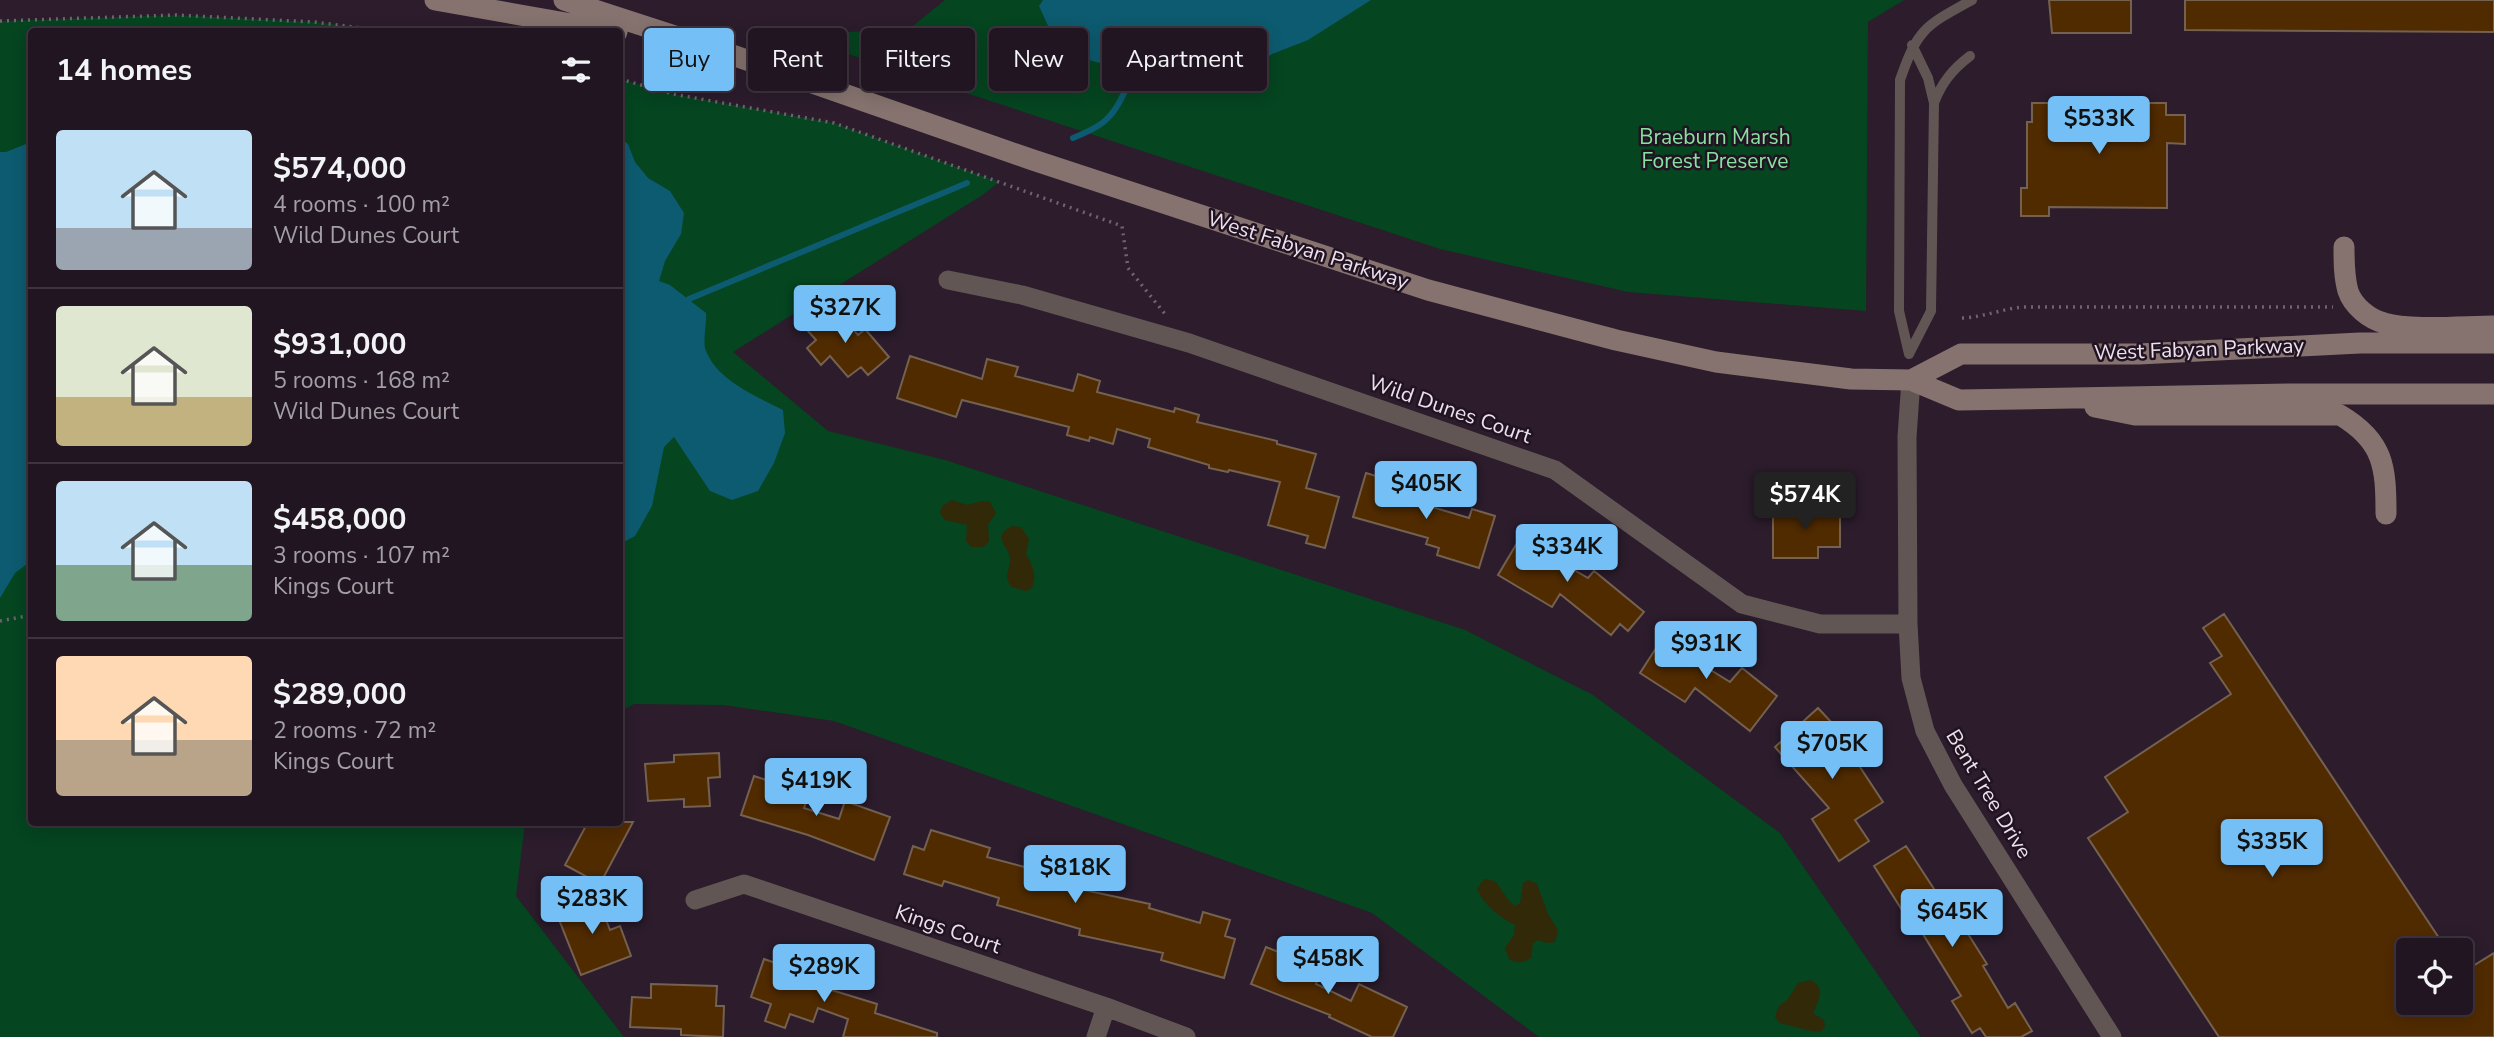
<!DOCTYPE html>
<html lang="en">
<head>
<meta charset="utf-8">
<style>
  body { margin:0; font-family:"Nunito Sans",sans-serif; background:#291e2a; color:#f1f3f6; height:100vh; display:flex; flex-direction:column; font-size:26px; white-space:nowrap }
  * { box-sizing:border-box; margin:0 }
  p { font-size:23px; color:#a29fa5 }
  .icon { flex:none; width:38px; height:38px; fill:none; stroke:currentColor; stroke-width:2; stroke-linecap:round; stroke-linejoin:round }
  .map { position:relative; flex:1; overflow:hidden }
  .side { position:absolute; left:28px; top:28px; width:595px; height:798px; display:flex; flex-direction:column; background:#211521; border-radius:7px; box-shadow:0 4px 18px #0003,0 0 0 2px #3e343f }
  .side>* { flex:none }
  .hud { position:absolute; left:644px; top:28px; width:665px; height:63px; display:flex; gap:14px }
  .fabs { position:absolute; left:2396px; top:938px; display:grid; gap:14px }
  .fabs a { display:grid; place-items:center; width:77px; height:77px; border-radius:7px; background:#211521; box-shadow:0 4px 18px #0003,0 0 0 2px #3e343f; font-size:35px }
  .price { position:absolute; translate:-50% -60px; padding:0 16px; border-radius:7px; background:#74c0f6; color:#111; font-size:23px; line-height:46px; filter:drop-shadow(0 2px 4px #0008) }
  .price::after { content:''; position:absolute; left:50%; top:42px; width:21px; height:16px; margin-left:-10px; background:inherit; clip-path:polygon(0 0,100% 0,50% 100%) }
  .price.selected { background:#222; color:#fff }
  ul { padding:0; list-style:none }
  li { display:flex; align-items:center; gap:21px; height:175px; padding:0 28px }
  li+li { border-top:2px solid #3e343f }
  li span { display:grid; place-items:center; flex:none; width:196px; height:140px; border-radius:7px; color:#555 }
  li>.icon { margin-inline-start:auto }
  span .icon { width:84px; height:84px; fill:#fffc; stroke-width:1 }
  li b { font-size:30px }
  h2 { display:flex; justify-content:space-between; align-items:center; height:84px; padding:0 28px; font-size:30px }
  .pill { padding:0 24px; border-radius:7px; background:#211521; box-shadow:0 4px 18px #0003,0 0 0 2px #3e343f; font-size:24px; line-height:63px }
  .pill.selected { background:#74c0f6; color:#111 }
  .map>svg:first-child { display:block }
</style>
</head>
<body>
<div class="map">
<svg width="2494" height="1037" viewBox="0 0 2494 1037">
  <rect width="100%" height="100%" fill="#2c1c2c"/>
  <path fill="#054520" d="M945 0H1904L1868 22 1866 311 1628 292 1440 249 790 35 909 29Z
    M175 15 314 22 395 31 32 32V822L525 823 516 896 624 1037H0V21Z
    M620 79 673 94 834 123 999 182 984 194 733 352 828 431 945 460 1465 630 1593 695 1780 833 1921 1037H1539L1372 913 834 721 723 705 634 704 620 711Z"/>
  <path fill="#322908" d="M952 500 967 505 982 501 990 502 996 513 988 525 989 541 984 547H971L966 541 967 525 945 520 940 513 942 506Z
    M1012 526 1021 527 1029 539 1026 554C1033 566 1038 576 1031 589L1026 591 1011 587C1003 574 1010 571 1010 559 1009 544 990 538 1012 526Z
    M1484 879 1495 881C1502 889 1506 900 1515 906L1520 903 1523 883 1529 880 1537 884 1548 914 1558 930 1555 942 1546 943 1538 940 1533 943 1531 958C1522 963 1518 964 1509 959L1505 948 1514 935 1515 925C1500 918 1483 904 1477 889Z
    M1810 980C1826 987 1819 1000 1813 1013L1824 1020 1825 1026 1821 1031C1807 1033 1795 1025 1781 1024L1775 1017 1778 1007 1788 999 1798 983Z"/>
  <path fill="#0d5b70" d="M1043 0H1371L1308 40 1272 54 1243 74 1231 59 1183 62 1142 86 1124 93 1107 65 1060 52 1039 6Z
    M620 138 628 144 635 162 648 178 670 191 684 213 681 234 665 261 659 281 670 285 706 313C707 324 702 342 706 351 718 381 756 396 783 410L785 433 774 463 758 491 732 500 710 491 674 437 664 447 652 506 635 536 620 544Z
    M31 142V561L15 573 0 598V152H6Z"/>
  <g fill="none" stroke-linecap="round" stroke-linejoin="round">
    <path stroke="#0d5b70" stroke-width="6" d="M1073 138C1100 127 1112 120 1124 93
      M689 299 967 183"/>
  </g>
  <path fill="#512b00" stroke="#756150" stroke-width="2" d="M2049 0H2131V33H2052Z
    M2185 0H2494V32L2185 30Z
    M2032 103H2166V115H2185V144L2167 143V208L2049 207V216H2021V188H2027V122H2032Z
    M835 308 858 335 865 329 889 357 868 375 861 367 848 377 830 356 821 365 807 348 816 340 808 331Z
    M910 356 982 379 987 359 1018 367 1015 376 1073 391 1078 374 1100 381 1097 392 1174 412 1175 408 1199 415 1197 422 1277 441V444L1316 454 1306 488 1339 497 1325 548 1306 543 1308 536 1268 525 1280 482 1229 470 1228 472 1209 468V465L1148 447 1150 439 1117 429 1113 444 1090 437 1089 441 1067 435 1069 427 962 400 956 417 897 398Z
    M1366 473 1396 482 1393 494 1422 504 1469 518 1472 509 1495 516 1479 568 1437 555 1439 548 1426 544 1428 538 1353 517Z
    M1773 510H1840V547H1818V558H1773Z
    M1526 528 1549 541 1544 548 1559 556 1557 560 1588 578 1594 571 1644 612 1628 631 1620 624 1611 635 1560 594 1552 607 1498 575Z
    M2224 614 2447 950H2408V1003H2460V974L2494 953V1037H2219L2088 838 2128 812 2105 777 2231 694 2210 663 2222 656 2203 628Z
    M1669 628 1692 642 1685 654 1730 682 1742 668 1777 696 1750 731 1695 688 1685 702 1640 673Z
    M1818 708 1860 753 1854 758 1883 802 1855 820 1869 841 1839 861 1812 819 1829 808 1775 747Z
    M719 753 720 777 708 778 710 806 684 807V799L648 801 645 764 674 762V755Z
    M754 776 809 794 804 808 839 819 845 801 890 817 874 860 808 835 741 815Z
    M588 822H633L600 884 565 865Z
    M931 830 990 848 987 857 1036 870 1038 864 1053 869 1050 880 1084 890 1150 904 1149 908 1200 923 1203 912 1230 920 1225 936 1235 939 1224 978 1161 960 1163 953 1079 935 1080 929 997 905 999 898 944 881 942 886 904 874 913 846 924 850Z
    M1906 846 1949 912 1953 910 1987 964 1983 966 2008 1008 2015 1003 2032 1031 2021 1037H1986L1980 1028 1972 1033 1952 1001 1961 996 1913 918 1909 921 1874 866Z
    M597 896 610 930 620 926 631 956 581 975 556 912Z
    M1266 947 1322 969 1316 984 1351 1001 1359 984 1407 1007 1393 1037H1372L1329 1017 1330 1015 1251 984Z
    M764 959 827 981 825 988 877 1004 875 1013 937 1033V1037H843L848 1019 818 1008 813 1022 790 1014 785 1028 765 1021 771 1004 751 997Z
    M651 984 717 986 716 1006H724L723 1037 681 1035V1029L630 1027 632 997 651 998Z"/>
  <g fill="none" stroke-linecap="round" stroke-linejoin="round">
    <path stroke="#716371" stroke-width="3.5" stroke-dasharray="2 5" stroke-linecap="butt" d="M0 21 175 15 314 22 395 32
      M620 79 673 94 834 123 1122 226 1128 268 1165 314
      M1962 318C1985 317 2004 308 2025 307H2333
      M0 621 32 615"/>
    <path stroke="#625654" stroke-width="10" d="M1934 103C1942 82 1953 69 1970 56
      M1909 354 1899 311 1900 80C1918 28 1925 26 1972 0
      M1909 354 1931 311 1934 103 1928 78 1912 45"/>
    <path stroke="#625654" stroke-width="19" d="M948 280 1022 295 1189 343 1555 470 1742 604 1820 624H1908
      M1911 380 1907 437 1908 624 1911 678 1925 731 1953 785 2112 1037
      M695 900 744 884 1106 1007 1186 1037
      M1096 1037 1106 1007"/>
    <path stroke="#86736f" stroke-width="21" d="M435 0 617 32
      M564 0 721 51 1033 160 1428 290 1616 340 1716 362 1851 379 1911 380 1959 400 2288 394H2494
      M2344 247C2344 262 2344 277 2348 291 2353 306 2369 319 2384 323 2410 331 2465 326 2494 326
      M1911 380 1961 354H2139L2360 343H2494
      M2095 407 2135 415H2340C2384 441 2386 467 2386 514"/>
  </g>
  <g text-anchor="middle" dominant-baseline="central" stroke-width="5" stroke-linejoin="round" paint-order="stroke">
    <g font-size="21" fill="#87e1a0" stroke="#221322">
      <text x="1715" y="137">Braeburn Marsh<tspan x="1715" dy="24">Forest Preserve</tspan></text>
    </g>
    <g font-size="21" fill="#ebe0eb" stroke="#221322">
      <text transform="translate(1308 250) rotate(18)">West Fabyan Parkway</text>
      <text transform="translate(2199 349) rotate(-2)">West Fabyan Parkway</text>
      <text transform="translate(1450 409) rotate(19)">Wild Dunes Court</text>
      <text transform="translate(1989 794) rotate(59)">Bent Tree Drive</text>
      <text transform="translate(948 929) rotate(19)">Kings Court</text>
    </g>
  </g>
</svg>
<div class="fabs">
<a><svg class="icon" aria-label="locate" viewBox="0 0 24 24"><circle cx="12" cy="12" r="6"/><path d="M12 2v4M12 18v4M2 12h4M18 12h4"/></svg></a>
</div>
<b class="price" style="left:2099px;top:156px">$533K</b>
<b class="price" style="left:845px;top:345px">$327K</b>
<b class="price" style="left:1426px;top:521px">$405K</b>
<b class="price selected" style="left:1805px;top:532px">$574K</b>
<b class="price" style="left:1567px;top:584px">$334K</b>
<b class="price" style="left:1706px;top:681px">$931K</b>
<b class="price" style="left:1832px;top:781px">$705K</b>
<b class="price" style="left:816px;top:818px">$419K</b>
<b class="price" style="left:2272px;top:879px">$335K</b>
<b class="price" style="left:1075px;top:905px">$818K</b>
<b class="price" style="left:592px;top:936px">$283K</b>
<b class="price" style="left:1952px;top:949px">$645K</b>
<b class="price" style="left:1328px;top:996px">$458K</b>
<b class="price" style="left:824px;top:1004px">$289K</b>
<div class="hud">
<a class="pill selected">Buy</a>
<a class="pill">Rent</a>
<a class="pill">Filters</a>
<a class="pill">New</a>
<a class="pill">Apartment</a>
</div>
<section class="side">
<h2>14 homes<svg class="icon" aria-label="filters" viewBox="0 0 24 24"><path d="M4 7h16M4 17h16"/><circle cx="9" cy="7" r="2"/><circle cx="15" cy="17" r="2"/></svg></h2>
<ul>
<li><span style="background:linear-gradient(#bfe0f5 70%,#9aa5b1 0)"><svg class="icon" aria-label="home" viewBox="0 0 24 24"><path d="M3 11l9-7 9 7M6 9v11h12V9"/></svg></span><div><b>$574,000</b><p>4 rooms · 100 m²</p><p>Wild Dunes Court</p></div></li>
<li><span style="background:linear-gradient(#dfe7d0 65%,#c2b280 0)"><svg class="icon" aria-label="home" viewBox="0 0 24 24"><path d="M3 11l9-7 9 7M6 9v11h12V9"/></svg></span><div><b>$931,000</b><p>5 rooms · 168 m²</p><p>Wild Dunes Court</p></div></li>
<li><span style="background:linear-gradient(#bfe0f5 60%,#7fa58c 0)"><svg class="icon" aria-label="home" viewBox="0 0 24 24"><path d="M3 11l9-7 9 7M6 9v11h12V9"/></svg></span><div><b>$458,000</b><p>3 rooms · 107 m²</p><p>Kings Court</p></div></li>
<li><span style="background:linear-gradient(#ffd9b3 60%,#b9a48a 0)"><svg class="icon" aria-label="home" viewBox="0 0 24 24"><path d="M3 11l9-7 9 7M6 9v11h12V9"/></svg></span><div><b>$289,000</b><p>2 rooms · 72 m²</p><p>Kings Court</p></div></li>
</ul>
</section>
</div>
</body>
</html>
